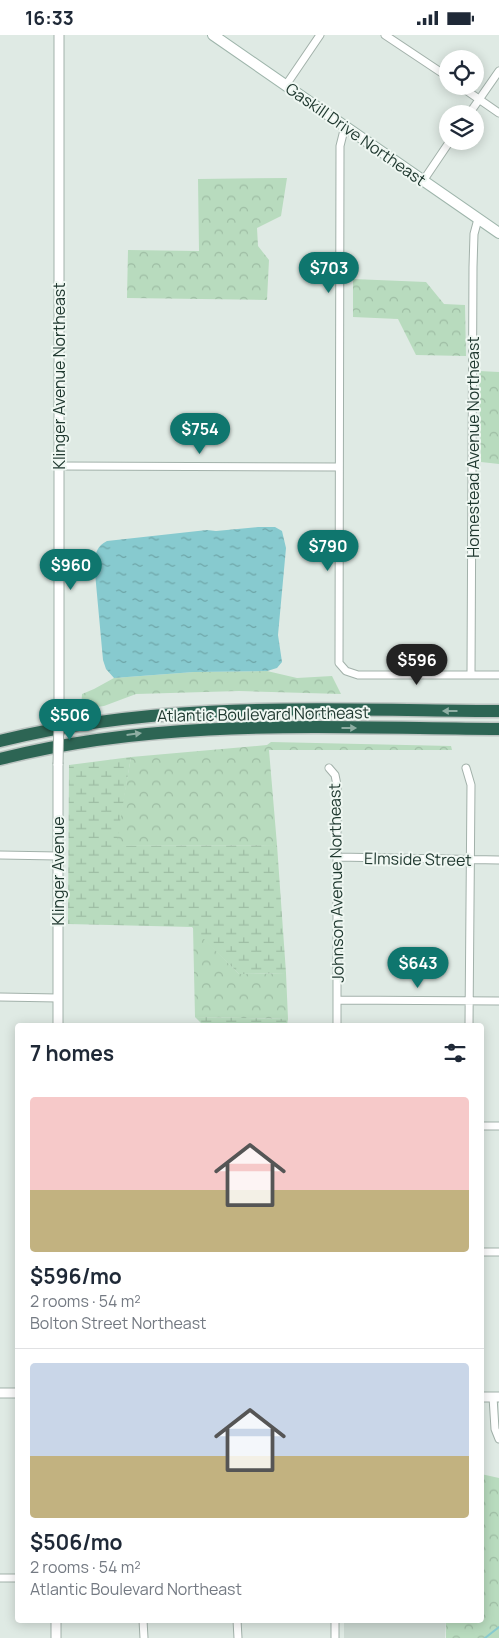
<!DOCTYPE html>
<html lang="en">
<head>
<meta charset="utf-8">
<style>
  body { margin:0; font-family:Manrope,sans-serif; background:#f2f2f3; color:#1f2937; height:100vh; display:flex; flex-direction:column; font-size:19px; white-space:nowrap }
  * { box-sizing:border-box; margin:0 }
  p { font-size:16px; color:#747a83 }
  .icon { flex:none; width:28px; height:28px; fill:none; stroke:currentColor; stroke-width:2; stroke-linecap:round; stroke-linejoin:round }
  .map { position:relative; flex:1; overflow:hidden }
  .drawer { position:absolute; left:15px; top:988px; width:469px; height:600px; display:flex; flex-direction:column; background:#fff; border-radius:5px; box-shadow:0 2px 12px #0003 }
  .drawer>* { flex:none }
  .fabs { position:absolute; left:439px; top:15px; display:grid; gap:10px }
  .fabs a { display:grid; place-items:center; width:45px; height:45px; border-radius:50%; background:#fff; box-shadow:0 2px 12px #0003; font-size:25px }
  .price { position:absolute; translate:-50% -42px; padding:0 11px; border-radius:18px; background:#0f766e; color:#fff; font-size:16px; line-height:32px; filter:drop-shadow(0 1px 2px #0008) }
  .price::after { content:''; position:absolute; left:50%; top:30px; width:15px; height:11px; margin-left:-8px; background:inherit; clip-path:polygon(0 0,100% 0,50% 100%) }
  .price.active { background:#222; color:#fff }
  ul { padding:0; list-style:none }
  li { display:grid; align-content:center; gap:10px; height:265px; padding:0 15px }
  li+li { border-top:1px solid #e0e1e3 }
  li span { display:grid; place-items:center; height:155px; border-radius:5px; color:#555 }
  li>.icon { margin-inline-start:auto }
  span .icon { width:90px; height:90px; fill:#fffc; stroke-width:1 }
  li b { font-size:21px }
  h2 { display:flex; justify-content:space-between; align-items:center; height:60px; padding:0 15px; font-size:21px }
  .status { display:flex; justify-content:space-between; align-items:center; height:35px; padding:0 25px; background:#fff; direction:ltr }
  .status svg { height:14px; fill:currentColor }
  .map>svg:first-child { display:block }
</style>
</head>
<body>
<div class="status"><b>16:33</b><svg viewBox="0 0 49 12"><path d="M0 12V9h3v3zM5 12V6h3v6zM10 12V3h3v9zM15 12V0h3v12zM26 1h20v11H26zM47 4h2v5h-2z"/></svg></div>
<div class="map">
<svg width="499" height="1603" viewBox="0 0 499 1603">
  <defs>
    <pattern id="forest-crowns" width="20" height="18" patternUnits="userSpaceOnUse" patternTransform="scale(1.25)"><rect width="20" height="18" fill="#b8dbbe"/><path d="M2 6a3 3 0 1 1 6 0M12 15a3 3 0 1 1 6 0" fill="none" stroke="#9ebda4"/></pattern>
    <pattern id="wetland-marsh" width="20" height="14" patternUnits="userSpaceOnUse" patternTransform="scale(1.25)"><rect width="20" height="14" fill="#b8dbbe"/><path d="M1 5h8M5 5V1M11 12h8M15 12V8" fill="none" stroke="#9ebda4"/></pattern>
    <pattern id="water-ripples" width="26" height="14" patternUnits="userSpaceOnUse" patternTransform="scale(1.25)"><rect width="26" height="14" fill="#87cacf"/><path d="M2 4q2-2 4 0t4 0M15 11q2-2 4 0t4 0" fill="none" stroke="#6ea5a8"/></pattern>
  </defs>
  <rect width="100%" height="100%" fill="#dfeae4"/>
  <path fill="#cddad3" d="M344 1585H446L445 1603H344Z"/>
  <path fill="url(#forest-crowns)" d="M287 143 281 181 257 193 258 211 269 225 267 265 127 263 128 215 199 216 198 144Z
    M353 244 426 247 444 269 465 270 466 321 416 320 398 284 353 282Z
    M479 336 499 337V429L481 427Z
    M267 636 297 643 332 641 341 659 239 656 136 659 104 671 81 674 82 659 94 654 114 643 194 637Z
    M271 707 451 711 452 715H269L277 810 115 811 131 722 267 710Z
    M193 892 239 939 286 938 288 984 195 982Z
    M481 1439 499 1443V1603H446V1585H481Z"/>
  <path fill="url(#wetland-marsh)" d="M131 722 116 811 277 810 286 938 239 939 192 892 68 889 69 730Z
    M195 982 288 984 287 990H203Z"/>
  <path fill="url(#water-ripples)" d="M258 492H275L282 496 286 513 278 600 282 627 277 633 267 636 194 637 114 643 106 634 103 625 94 527C96 517 97 511 107 506L207 495 216 496Z"/>
  <g fill="none" stroke-linecap="round" stroke-linejoin="round">
    <path stroke="#87cacf" stroke-width="2" d="M485 1603 499 1592"/>
    <g stroke="#a2b1aa" stroke-width="9">
      <path id="minor" d="M385 0 448 42
        M286 50 320 0
        M460 51 499 78
        M469 79 499 36
        M345 91 340 111 339 628 346 636 358 640H499
        M423 146 450 106
        M60 431 339 432
        M471 640 473 232 474 199 478 184
        M329 733 335 740 337 750V990
        M466 733 471 750 469 990
        M0 820 58 821
        M337 822 499 825
        M0 962 58 963
        M337 965 499 966
        M481 1091H499
        M481 1217H499
        M493 1362 495 1394 499 1404
        M0 1543H18
        M143 1585 144 1603
        M237 1585 238 1603
        M335 1585V1603"/>
    </g>
    <g stroke="#a2b1aa" stroke-width="11">
      <path id="tertiary" d="M59 0V682
        M58 990V729
        M0 1358H18
        M481 1362H499
        M56 1585V1603"/>
    </g>
    <g stroke="#9eb5ab" stroke-width="12">
      <path id="secondary" d="M213 0 499 198"/>
    </g>
    <g stroke="#bcc4c1" stroke-width="15">
      <path id="motorway" d="M0 706C163 665 332 675 499 676
        M0 724C163 682 332 693 499 694"/>
    </g>
    <use href="#minor" stroke="#fff" stroke-width="7"/>
    <use href="#tertiary" stroke="#fff" stroke-width="9"/>
    <use href="#secondary" stroke="#fff" stroke-width="10"/>
    <use href="#motorway" stroke="#2d6554" stroke-width="12"/>
    <g stroke="#a2b1aa" stroke-width="11" stroke-linecap="butt">
      <path id="tertiary-bridge" d="M58 729 59 682"/>
    </g>
    <use href="#tertiary-bridge" stroke="#fff" stroke-width="9"/>
  </g>
  <defs><path id="oneway-solid" d="M-6-.8H1V-3.2L6.5 0L1 3.2V.8H-6Z" transform="scale(1.25)"/></defs>
  <g fill="#8eaea3">
    <use href="#oneway-solid" transform="translate(450 676) rotate(-180)"/>
    <use href="#oneway-solid" transform="translate(349 693)"/>
    <use href="#oneway-solid" transform="translate(134 699) rotate(-7)"/>
  </g>
  <g text-anchor="middle" dominant-baseline="central" stroke-width="4" stroke-linejoin="round" paint-order="stroke">
    <g font-size="16" fill="#203930" stroke="#eff7f2">
      <text transform="translate(356 99) rotate(35)">Gaskill Drive Northeast</text>
      <text transform="translate(59 341) rotate(-90)">Klinger Avenue Northeast</text>
      <text transform="translate(473 412) rotate(-90)">Homestead Avenue Northeast</text>
      <text transform="translate(263 679) rotate(-1)">Atlantic Boulevard Northeast</text>
      <text transform="translate(418 824) rotate(1)">Elmside Street</text>
      <text transform="translate(58 836) rotate(-90)">Klinger Avenue</text>
      <text transform="translate(336 848) rotate(-91)">Johnson Avenue Northeast</text>
    </g>
  </g>
</svg>
<div class="fabs">
<a><svg class="icon" aria-label="locate" viewBox="0 0 24 24"><circle cx="12" cy="12" r="6"/><path d="M12 2v4M12 18v4M2 12h4M18 12h4"/></svg></a>
<a><svg class="icon" aria-label="layers" viewBox="0 0 24 24"><path d="M12 4l9 5-9 5-9-5zM3 14l9 5 9-5"/></svg></a>
</div>
<b class="price" style="left:329px;top:259px">$703</b>
<b class="price" style="left:200px;top:420px">$754</b>
<b class="price" style="left:328px;top:537px">$790</b>
<b class="price" style="left:71px;top:556px">$960</b>
<b class="price active" style="left:417px;top:651px">$596</b>
<b class="price" style="left:70px;top:706px">$506</b>
<b class="price" style="left:418px;top:954px">$643</b>
<section class="drawer">
<h2>7 homes<svg class="icon" aria-label="filters" viewBox="0 0 24 24"><path d="M4 7h16M4 17h16"/><circle cx="9" cy="7" r="2"/><circle cx="15" cy="17" r="2"/></svg></h2>
<ul>
<li><span style="background:linear-gradient(#f6c9c9 60%,#c2b280 0)"><svg class="icon" aria-label="home" viewBox="0 0 24 24"><path d="M3 11l9-7 9 7M6 9v11h12V9"/></svg></span><div><b>$596/mo</b><p>2 rooms · 54 m²</p><p>Bolton Street Northeast</p></div></li>
<li><span style="background:linear-gradient(#c9d6e8 60%,#c2b280 0)"><svg class="icon" aria-label="home" viewBox="0 0 24 24"><path d="M3 11l9-7 9 7M6 9v11h12V9"/></svg></span><div><b>$506/mo</b><p>2 rooms · 54 m²</p><p>Atlantic Boulevard Northeast</p></div></li>
</ul>
</section>
</div>
</body>
</html>
